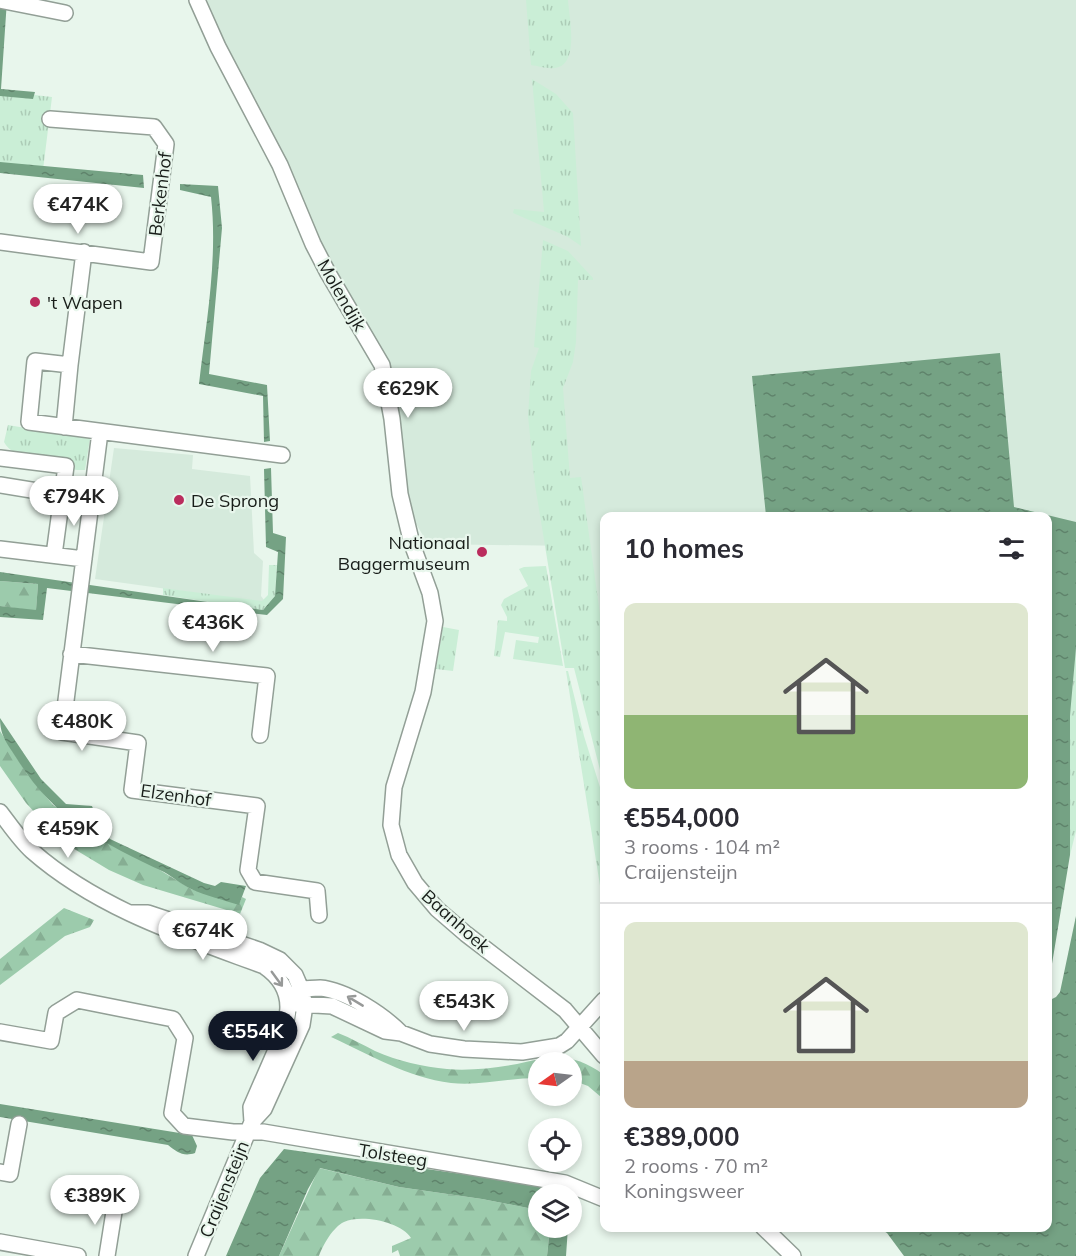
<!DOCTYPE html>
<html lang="en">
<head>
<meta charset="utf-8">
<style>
  body { margin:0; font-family:Mulish,sans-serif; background:#f2f2f3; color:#2b2b33; height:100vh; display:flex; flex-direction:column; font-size:22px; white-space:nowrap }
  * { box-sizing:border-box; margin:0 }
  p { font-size:20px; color:#7c7c81 }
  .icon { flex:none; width:33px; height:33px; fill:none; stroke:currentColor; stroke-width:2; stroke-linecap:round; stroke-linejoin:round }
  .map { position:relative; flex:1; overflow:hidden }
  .details { position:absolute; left:600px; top:512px; width:452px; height:720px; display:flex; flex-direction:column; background:#fff; border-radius:12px; box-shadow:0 3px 9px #0003 }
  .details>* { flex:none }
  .needle { width:39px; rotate:256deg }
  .controls { position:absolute; left:528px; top:1052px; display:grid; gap:12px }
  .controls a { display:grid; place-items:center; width:54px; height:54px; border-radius:50%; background:#fff; box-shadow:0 3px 9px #0003; font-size:30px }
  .price { position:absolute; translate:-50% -51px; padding:0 14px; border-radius:21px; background:#fff; color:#222; font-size:20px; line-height:39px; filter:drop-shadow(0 2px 3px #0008) }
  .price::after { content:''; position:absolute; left:50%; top:36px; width:18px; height:14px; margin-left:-9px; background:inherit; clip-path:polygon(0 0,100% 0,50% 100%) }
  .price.active { background:#111827; color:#fff }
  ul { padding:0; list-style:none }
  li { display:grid; align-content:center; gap:12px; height:318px; padding:0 24px }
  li+li { border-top:2px solid #e1e1e2 }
  li span { display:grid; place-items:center; height:186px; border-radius:12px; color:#555 }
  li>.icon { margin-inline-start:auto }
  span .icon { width:108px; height:108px; fill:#fffc; stroke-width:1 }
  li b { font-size:26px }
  h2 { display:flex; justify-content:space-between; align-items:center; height:72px; padding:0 24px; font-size:26px }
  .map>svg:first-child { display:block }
</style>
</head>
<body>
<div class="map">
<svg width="1076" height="1256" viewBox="0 0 1076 1256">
  <defs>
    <pattern id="grass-tufts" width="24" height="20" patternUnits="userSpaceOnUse" patternTransform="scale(1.5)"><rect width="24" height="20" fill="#caeed6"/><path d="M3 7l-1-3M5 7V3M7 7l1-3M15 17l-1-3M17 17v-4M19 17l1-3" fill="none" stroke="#adccb7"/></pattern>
    <pattern id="forest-firs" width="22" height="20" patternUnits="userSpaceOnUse" patternTransform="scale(1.5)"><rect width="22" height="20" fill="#9ccbac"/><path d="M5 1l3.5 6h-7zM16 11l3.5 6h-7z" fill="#86ae93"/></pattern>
    <pattern id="water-ripples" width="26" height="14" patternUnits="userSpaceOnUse" patternTransform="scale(1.5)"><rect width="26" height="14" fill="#75a284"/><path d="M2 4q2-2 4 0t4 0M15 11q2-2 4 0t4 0" fill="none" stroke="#5f836b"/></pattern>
  </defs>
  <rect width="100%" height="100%" fill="#e8f6ec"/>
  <path fill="#d5eadc" d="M195 0H1076V790L1047 869V516H604V752L571 546 428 544 399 495 396 378 314 243Z
    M114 448 193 455 192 469 250 476 254 553 263 561 261 596 264 600 262 602 95 579Z"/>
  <path fill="url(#grass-tufts)" d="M526 0H568C569 17 580 65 555 68 548 69 538 66 531 65Z
    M532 79 556 94 573 113 581 246 568 237 513 213 514 209 544 212Z
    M0 91 52 97 43 170 0 165Z
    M543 240 568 251 593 278V280H578L576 342 573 362 563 388 570 478 581 477 604 643V770H600L574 668H565L535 485 528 416 531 371 539 348 534 347Z
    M8 425 90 439 85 470C65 471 13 461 4 442Z
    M269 565H277L275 596 263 610 163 595V588L262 601 268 595Z
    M546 566 563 666 513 659 516 640 538 643 539 637 505 632 500 657 494 656 498 620 507 621V617L501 605 504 599 528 586 519 569 524 567Z
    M443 627 459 630 453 671 436 669Z
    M1076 648V831L1070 855V715Z
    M566 671H568L584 736 604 800V911Z"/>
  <path fill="url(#forest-firs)" d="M0 581 38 584 36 611 0 606Z
    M0 731 27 774 53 805 191 889 239 904 242 897 246 899 240 914 143 885 109 870 61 841 26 803 0 766Z
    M64 908 94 920 90 927 65 936 0 985V959Z
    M338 1033C351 1038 363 1045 375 1051 397 1061 424 1067 447 1069 469 1071 495 1068 517 1064 551 1056 574 1052 604 1075V1095L601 1097 588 1086 572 1080V1062H538V1078C509 1078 480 1086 451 1083 408 1078 369 1054 331 1037Z
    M319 1168 399 1187 482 1199 538 1210V1227H550L547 1256H400L398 1250 392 1253V1246L411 1238C401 1222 362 1214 344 1222 333 1227 323 1245 319 1256H279Z"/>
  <path fill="url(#water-ripples)" d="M0 0H7L1 89 35 92 33 99 0 96Z
    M0 162 143 175 144 188 0 173Z
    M180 184 218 186 222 228 209 374 267 385 270 441 264 442 263 396 199 384C206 322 218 260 211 197L180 190Z
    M1000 353 1014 507 1076 522V648L1070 715V855L1048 988 1049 998 1052 999 1056 997 1060 992 1076 916V1256H904L887 1233 877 1227H1047V516H766L752 376Z
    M271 468 273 533 286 537 283 599 267 615 47 588 43 620 0 617V606L36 610 38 584 0 581V572L263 610 275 596 278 552 266 547 264 469Z
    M0 718 41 779 66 804 92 806 101 829 110 839 204 883 215 886 221 882 246 886 239 905C224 900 206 896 191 889 182 885 173 877 164 872 103 843 54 819 17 759 8 744 0 737 0 718Z
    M0 1104 192 1135 197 1146 195 1153C183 1157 177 1152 168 1145L0 1117Z
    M284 1149 511 1181 571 1194H538V1210L482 1199 399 1187 320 1168 308 1189 279 1256H226L260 1178Z
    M550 1227H568L566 1256H547Z"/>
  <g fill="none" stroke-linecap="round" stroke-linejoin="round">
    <g stroke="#929f96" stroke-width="18">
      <path id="minor" d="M0 0 65 13
        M197 0 218 47 280 165 313 244 328 273 382 365 392 419 400 494 412 544 430 593 435 621 423 692 394 787 391 825 399 855 415 883 437 909 466 934 565 1010 604 1056
        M0 242 151 262 166 144 154 127 50 119
        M70 365 84 252
        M64 427 70 365 35 361 29 422C113 433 197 444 282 455
        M100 432 62 732 138 743 132 790 257 806 248 870 255 882 317 891 319 915
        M0 458 66 466 54 555
        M0 485 62 495
        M0 549 84 559
        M71 654 267 676 260 735
        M0 812C10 825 20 840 32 851 98 909 183 936 264 966 302 992 287 1025 272 1059 265 1075 258 1091 251 1107L252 1122
        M130 913H148L259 950 280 960 295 975 301 989 305 1005 302 1025 264 1109 252 1122 196 1256
        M294 996 301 989C307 989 314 988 320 988 346 990 383 1015 401 1033
        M297 1004 332 1006 385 1031 401 1033 430 1044 464 1049 522 1052 559 1046 567 1041 604 1000
        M0 1032 51 1041 56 1013 77 1000 173 1019 185 1038 172 1113 184 1126 233 1132H263L565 1183 604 1199
        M0 1172 10 1174 19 1124
        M95 1189 117 1193 107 1256
        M763 1227 793 1256
        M0 1242 78 1256"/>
    </g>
    <use href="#minor" stroke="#fff" stroke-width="15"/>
  </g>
  <defs><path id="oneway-shaft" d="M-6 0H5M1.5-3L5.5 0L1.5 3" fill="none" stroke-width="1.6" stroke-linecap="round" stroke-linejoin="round" transform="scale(1.5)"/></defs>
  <g stroke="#979998">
    <use href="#oneway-shaft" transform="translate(277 979) rotate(54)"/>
    <use href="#oneway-shaft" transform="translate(355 1001) rotate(-149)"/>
  </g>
  <g fill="#ba2c5d" stroke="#e8f6ec" stroke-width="2">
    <circle cx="35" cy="302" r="6"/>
    <circle cx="179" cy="500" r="6"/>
    <circle cx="482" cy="552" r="6"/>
  </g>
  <g text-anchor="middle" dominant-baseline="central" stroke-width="4.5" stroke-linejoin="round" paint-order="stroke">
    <g font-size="18" fill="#181d19" stroke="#e8f6ec">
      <text transform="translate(160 194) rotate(-83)">Berkenhof</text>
      <text transform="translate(342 295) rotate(60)">Molendijk</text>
      <text transform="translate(176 795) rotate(8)">Elzenhof</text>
      <text transform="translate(456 921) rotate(42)">Baanhoek</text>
      <text transform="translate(393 1155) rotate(9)">Tolsteeg</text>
      <text transform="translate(224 1189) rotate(-68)">Craijensteijn</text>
    </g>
    <g font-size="18" fill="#181d19" stroke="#e8f6ec" text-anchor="start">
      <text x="47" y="302">'t Wapen</text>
      <text x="191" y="500">De Sprong</text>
      <text x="470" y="542" text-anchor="end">Nationaal<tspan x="470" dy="21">Baggermuseum</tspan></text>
    </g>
  </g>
</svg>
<div class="controls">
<a><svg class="needle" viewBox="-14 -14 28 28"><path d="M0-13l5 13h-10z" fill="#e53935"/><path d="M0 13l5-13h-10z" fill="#7c7c81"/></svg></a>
<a><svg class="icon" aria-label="locate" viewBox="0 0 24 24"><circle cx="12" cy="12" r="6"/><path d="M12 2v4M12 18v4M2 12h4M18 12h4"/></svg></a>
<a><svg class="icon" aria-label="layers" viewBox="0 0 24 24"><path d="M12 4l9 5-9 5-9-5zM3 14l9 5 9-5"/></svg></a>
</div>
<b class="price" style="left:78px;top:235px">€474K</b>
<b class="price" style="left:408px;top:419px">€629K</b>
<b class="price" style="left:74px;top:527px">€794K</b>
<b class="price" style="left:213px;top:653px">€436K</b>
<b class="price" style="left:82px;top:752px">€480K</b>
<b class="price" style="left:68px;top:859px">€459K</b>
<b class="price" style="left:203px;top:961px">€674K</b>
<b class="price" style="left:464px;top:1032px">€543K</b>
<b class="price active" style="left:253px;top:1062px">€554K</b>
<b class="price" style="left:95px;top:1226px">€389K</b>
<section class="details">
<h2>10 homes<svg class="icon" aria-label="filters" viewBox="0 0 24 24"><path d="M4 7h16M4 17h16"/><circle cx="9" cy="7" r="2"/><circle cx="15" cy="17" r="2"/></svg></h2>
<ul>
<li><span style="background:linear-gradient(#dfe7d0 60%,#8fb573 0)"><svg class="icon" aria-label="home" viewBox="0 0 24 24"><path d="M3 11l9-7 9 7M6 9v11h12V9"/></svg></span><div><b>€554,000</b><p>3 rooms · 104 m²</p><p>Craijensteijn</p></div></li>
<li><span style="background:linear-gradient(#dfe7d0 75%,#b9a48a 0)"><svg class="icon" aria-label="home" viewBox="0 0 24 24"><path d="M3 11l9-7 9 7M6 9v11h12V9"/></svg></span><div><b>€389,000</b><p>2 rooms · 70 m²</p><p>Koningsweer</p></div></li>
</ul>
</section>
</div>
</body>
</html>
